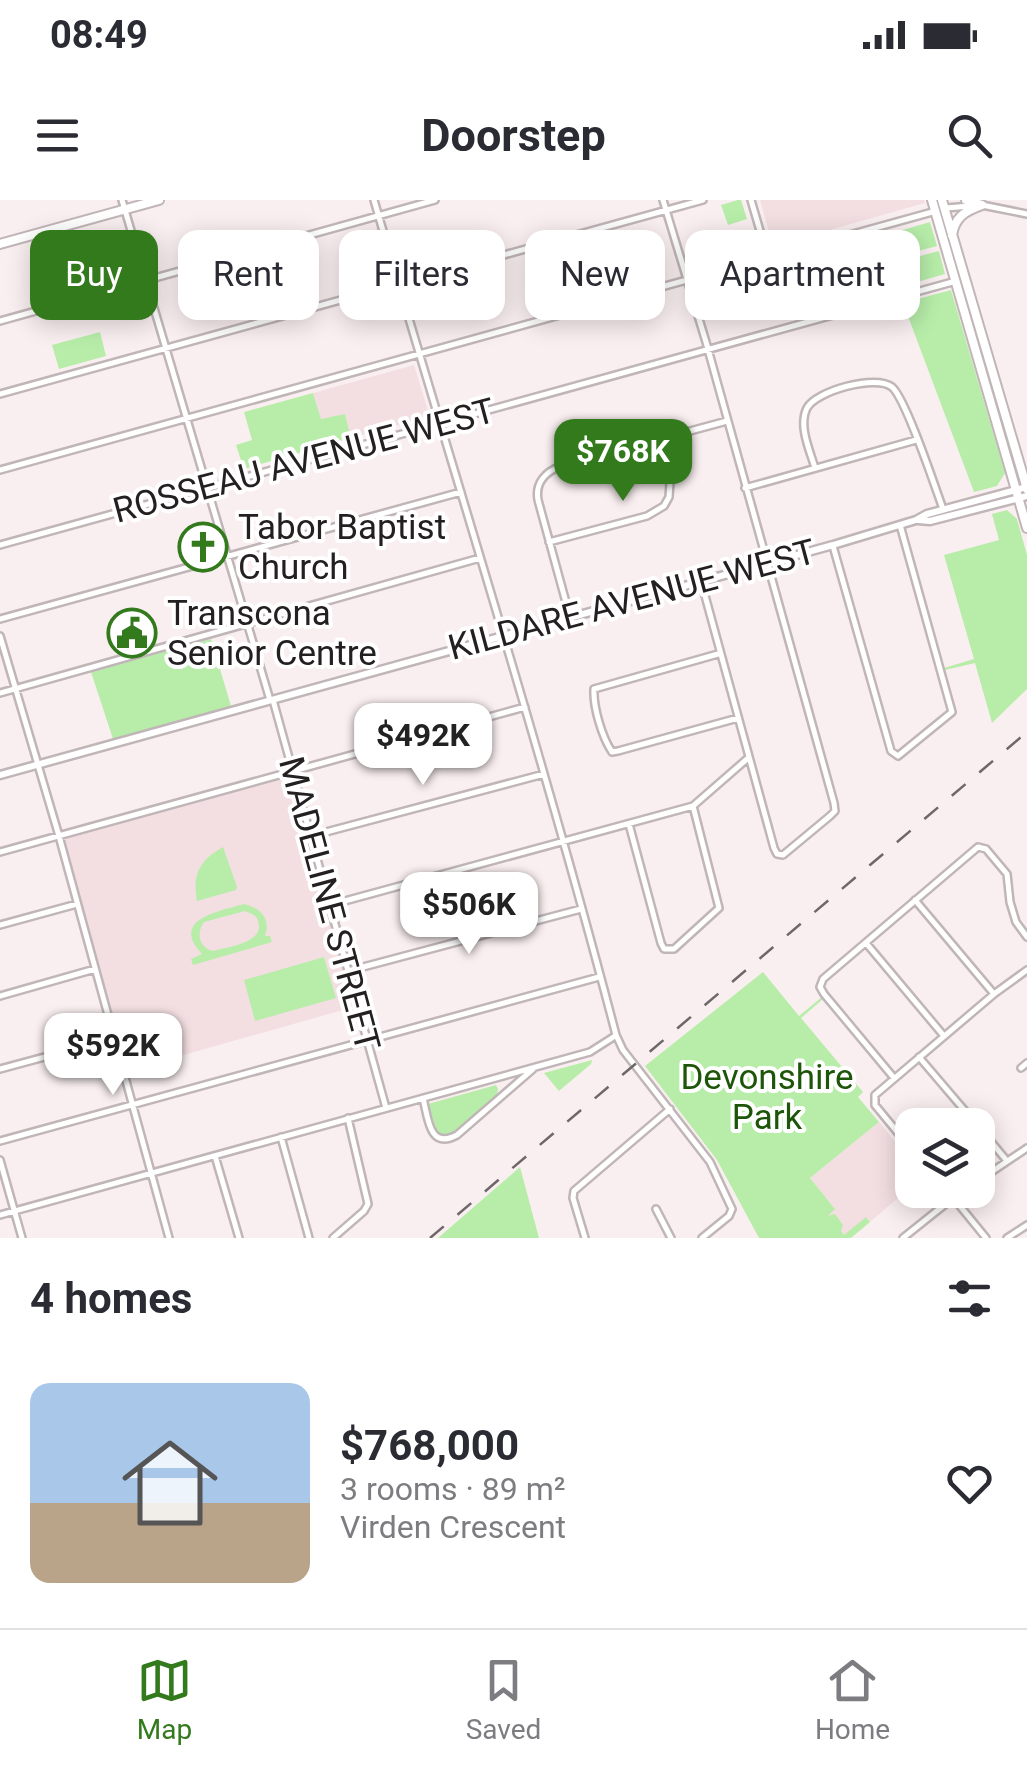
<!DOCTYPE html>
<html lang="en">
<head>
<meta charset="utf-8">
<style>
  body { margin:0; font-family:Roboto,sans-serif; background:#f2f2f3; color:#2b2b33; height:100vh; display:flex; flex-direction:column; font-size:38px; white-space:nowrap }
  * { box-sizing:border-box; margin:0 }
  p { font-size:32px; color:#7c7c81 }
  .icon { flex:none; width:55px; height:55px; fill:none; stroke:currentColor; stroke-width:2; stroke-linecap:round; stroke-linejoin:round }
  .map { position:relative; height:1038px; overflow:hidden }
  .drawer { display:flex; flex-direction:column; background:#fff; flex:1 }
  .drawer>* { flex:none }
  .top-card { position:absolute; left:30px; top:30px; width:968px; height:90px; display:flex; gap:20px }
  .controls { position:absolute; left:895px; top:908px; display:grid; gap:20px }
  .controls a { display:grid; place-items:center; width:100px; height:100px; border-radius:20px; background:#fff; box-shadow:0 5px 25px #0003; font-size:50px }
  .price { position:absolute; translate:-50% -85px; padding:0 22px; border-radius:20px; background:#fff; color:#222; font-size:32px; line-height:65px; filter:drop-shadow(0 2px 5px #0008) }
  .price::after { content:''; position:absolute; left:50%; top:60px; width:30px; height:22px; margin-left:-15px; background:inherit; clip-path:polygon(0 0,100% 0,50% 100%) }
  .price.active { background:#337a1d; color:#fff }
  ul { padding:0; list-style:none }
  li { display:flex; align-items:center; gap:30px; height:250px; padding:0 30px }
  li span { display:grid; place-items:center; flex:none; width:280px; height:200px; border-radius:20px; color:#555 }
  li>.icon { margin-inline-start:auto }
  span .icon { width:120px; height:120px; fill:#fffc; stroke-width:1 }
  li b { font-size:42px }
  h2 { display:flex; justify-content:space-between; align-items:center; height:120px; padding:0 30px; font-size:42px }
  .tag { padding:0 35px; border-radius:20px; background:#fff; box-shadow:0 5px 25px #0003; font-size:35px; line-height:90px }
  .tag.active { background:#337a1d; color:#fff }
  .status { display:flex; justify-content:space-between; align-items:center; height:70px; padding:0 50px; background:#fff; direction:ltr }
  .status svg { height:28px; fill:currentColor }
  header { display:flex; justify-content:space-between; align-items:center; height:130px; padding:0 30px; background:#fff; font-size:45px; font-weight:700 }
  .menu { display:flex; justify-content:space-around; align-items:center; height:140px; border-top:2px solid #e1e1e2; background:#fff; font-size:28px; color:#7c7c81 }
  .menu a { display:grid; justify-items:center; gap:5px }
  .menu .active { color:#337a1d }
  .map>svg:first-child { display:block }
</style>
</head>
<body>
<div class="status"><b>08:49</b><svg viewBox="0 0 49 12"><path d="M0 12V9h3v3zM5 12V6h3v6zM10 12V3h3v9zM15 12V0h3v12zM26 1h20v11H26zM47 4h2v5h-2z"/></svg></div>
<header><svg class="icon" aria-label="menu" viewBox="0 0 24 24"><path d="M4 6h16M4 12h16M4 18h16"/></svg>Doorstep<svg class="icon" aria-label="search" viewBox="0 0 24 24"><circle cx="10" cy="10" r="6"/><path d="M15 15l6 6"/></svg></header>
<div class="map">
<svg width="1027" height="1038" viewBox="0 0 1027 1038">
  <rect width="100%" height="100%" fill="#faeff0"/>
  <path fill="#f3dfe2" d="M760 0H924L925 3 773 46Z
    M414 165 430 217 351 238 345 214 321 220 313 193Z
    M293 571 357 806 124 872 59 636Z
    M879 922 912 962V986L870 1022 866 1018 844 1036 828 1015 835 1009 810 978Z"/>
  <path fill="#b7eda9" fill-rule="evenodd" d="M738 0H741L747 19 728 25 721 5Z
    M930 22 937 46 903 55 896 32Z
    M939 51 945 74 900 87 893 63Z
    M951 90 1005 273 997 286 974 292 903 103Z
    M100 132 106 156 59 169 52 145Z
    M313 193 321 219 345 214 351 238 244 269 236 245 252 240 244 212Z
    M1007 310 1017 319 1027 355V489L992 523 975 463 945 470 944 468 974 459 944 355 999 340 992 314Z
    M211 439 231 506 113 539 91 472Z
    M223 647 237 687 236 690 197 701C192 674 200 660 223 647Z
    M244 704C261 708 271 719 265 736H270L272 742 193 765 191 759 202 754C169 719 220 711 244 704ZM245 711C251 714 256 714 258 721 266 743 227 747 213 751 199 748 196 733 204 722Z
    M324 757 336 798 255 821 244 780Z
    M763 772 799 816 822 797 823 799 801 818 863 892 858 897 879 922 810 978 835 1009 828 1016 835 1014 843 1025 841 1031 844 1035 866 1017 870 1022 851 1038H759L717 960 645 866Z
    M592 860 591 864 559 891 544 873Z
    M496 885 498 889 497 895 452 934 443 936 438 934 428 904Z
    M520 967 539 1038H438Z"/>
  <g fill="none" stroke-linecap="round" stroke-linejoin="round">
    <g stroke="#c1b6b7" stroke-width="10">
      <path id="minor" d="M122 0 270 500
        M374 0C455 278 543 555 616 835L623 850 710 962 732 1009 729 1016 702 1038
        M663 0 706 142 834 603 835 611 830 616 783 655 777 654 774 648 701 381
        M751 0 768 58
        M946 8 982 5 1027 14
        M0 121 435 0
        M0 194 703 0
        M815 268C810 251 798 226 807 208 816 191 876 174 892 187 906 199 935 287 943 309
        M0 270 936 11
        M745 288 916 240
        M549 342 647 316 664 306 669 297 670 283 659 240
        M0 345 956 81
        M833 346 891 551 898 556 952 512 900 325
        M570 417 538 300C535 283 545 272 561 266L727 221
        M0 419 461 292
        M0 436 59 636 169 1038
        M718 454 594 489C593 507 602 537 612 552L618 551 738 518
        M0 493 480 358
        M273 500 386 908
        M629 624 661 743 664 749H674L719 708 693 606
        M311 636 544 574
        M0 652 525 507
        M915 700 994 794
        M330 705 693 606 747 559
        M0 725 77 704
        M866 743 944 836
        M348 771 581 709
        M0 796 95 769
        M919 857 977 925
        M1021 868 1027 863
        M0 869 115 838
        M894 878 824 794 820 787 823 779 978 647 986 649 1007 674 1010 702 1016 722 1027 737
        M423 898C428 918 429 950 457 935L533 869
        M978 926 1007 961
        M281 937 309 1038
        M0 941 599 777
        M912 950 875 905V895L994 794 1027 770
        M215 956 239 1038
        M0 960 22 1038
        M978 981 1027 948
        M947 990 986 1038
        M656 1009 671 1038
        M0 1015 590 852 615 836
        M333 1038 364 1011 368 1004 348 918
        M585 1038 573 998 574 991 670 909
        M903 1038 963 990
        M1007 1038 1027 1025"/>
    </g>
    <g stroke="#c1b6b7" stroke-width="11">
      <path id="tertiary" d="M918 320 930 321 1027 296
        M0 575 833 345 916 320 927 314 1027 287"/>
    </g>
    <g stroke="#c1b6b7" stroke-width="12">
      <path id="secondary" d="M932 0 1027 328
        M942 0 1027 289
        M966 0 982 5
        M952 35C955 17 965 11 982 5
        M0 44 159 0"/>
    </g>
    <use href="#minor" stroke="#fff" stroke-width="5"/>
    <use href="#tertiary" stroke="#fff" stroke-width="6"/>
    <use href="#secondary" stroke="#fff" stroke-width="8"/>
    <path stroke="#6d6768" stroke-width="2.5" stroke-dasharray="18 18" stroke-linecap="butt" d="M430 1038 1027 532"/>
  </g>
  <defs>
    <g id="church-ring" transform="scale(2.5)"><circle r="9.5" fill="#fff" stroke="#337a1d" stroke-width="1.5"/><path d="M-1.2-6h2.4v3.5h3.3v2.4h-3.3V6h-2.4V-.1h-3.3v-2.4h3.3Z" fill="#337a1d"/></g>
    <g id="civic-ring" transform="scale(2.5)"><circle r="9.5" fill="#fff" stroke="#337a1d" stroke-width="1.5"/><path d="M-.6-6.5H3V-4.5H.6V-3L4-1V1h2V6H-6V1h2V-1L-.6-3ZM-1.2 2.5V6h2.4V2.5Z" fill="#337a1d"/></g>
  </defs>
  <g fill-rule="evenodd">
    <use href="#church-ring" x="203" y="347"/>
    <use href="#civic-ring" x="132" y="433"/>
  </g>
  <g text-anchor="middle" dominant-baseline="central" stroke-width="8" stroke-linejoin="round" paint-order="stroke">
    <g font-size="35" fill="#242021" stroke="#fff">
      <text transform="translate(304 261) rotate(-15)">ROSSEAU AVENUE WEST</text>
      <text transform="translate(632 400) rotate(-15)">KILDARE AVENUE WEST</text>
      <text transform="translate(329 704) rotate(75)">MADELINE STREET</text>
    </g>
    <g font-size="35" fill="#242021" stroke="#fff" text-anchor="start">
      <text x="238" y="327">Tabor Baptist<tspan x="238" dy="40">Church</tspan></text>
      <text x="167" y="413">Transcona<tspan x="167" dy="40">Senior Centre</tspan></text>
    </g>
    <g font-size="35" fill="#1e5609" stroke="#fff">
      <text x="767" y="877">Devonshire<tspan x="767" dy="40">Park</tspan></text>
    </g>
  </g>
</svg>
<div class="controls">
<a><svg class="icon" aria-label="layers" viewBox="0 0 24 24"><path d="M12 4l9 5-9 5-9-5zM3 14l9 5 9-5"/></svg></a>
</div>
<b class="price active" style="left:623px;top:304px">$768K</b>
<b class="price" style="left:423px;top:588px">$492K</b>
<b class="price" style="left:469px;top:757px">$506K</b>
<b class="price" style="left:113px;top:898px">$592K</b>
<div class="top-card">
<a class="tag active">Buy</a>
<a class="tag">Rent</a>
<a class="tag">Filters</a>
<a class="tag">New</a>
<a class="tag">Apartment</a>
</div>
</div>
<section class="drawer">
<h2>4 homes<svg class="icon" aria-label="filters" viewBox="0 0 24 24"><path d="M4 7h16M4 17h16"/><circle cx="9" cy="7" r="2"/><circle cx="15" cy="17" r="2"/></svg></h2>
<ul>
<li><span style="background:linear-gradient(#a9c7e8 60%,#b9a48a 0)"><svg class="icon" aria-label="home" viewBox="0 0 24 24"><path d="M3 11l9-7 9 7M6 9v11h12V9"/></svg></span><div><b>$768,000</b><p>3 rooms · 89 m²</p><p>Virden Crescent</p></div><svg class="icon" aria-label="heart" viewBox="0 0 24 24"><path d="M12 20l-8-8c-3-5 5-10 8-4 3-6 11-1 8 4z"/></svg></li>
</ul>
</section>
<nav class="menu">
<a class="active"><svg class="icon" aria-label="map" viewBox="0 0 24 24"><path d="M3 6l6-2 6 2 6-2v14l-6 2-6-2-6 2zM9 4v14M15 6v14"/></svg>Map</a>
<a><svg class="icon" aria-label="saved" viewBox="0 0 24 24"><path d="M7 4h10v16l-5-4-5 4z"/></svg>Saved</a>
<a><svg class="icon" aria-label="home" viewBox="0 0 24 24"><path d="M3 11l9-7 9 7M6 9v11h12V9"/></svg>Home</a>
</nav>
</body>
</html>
